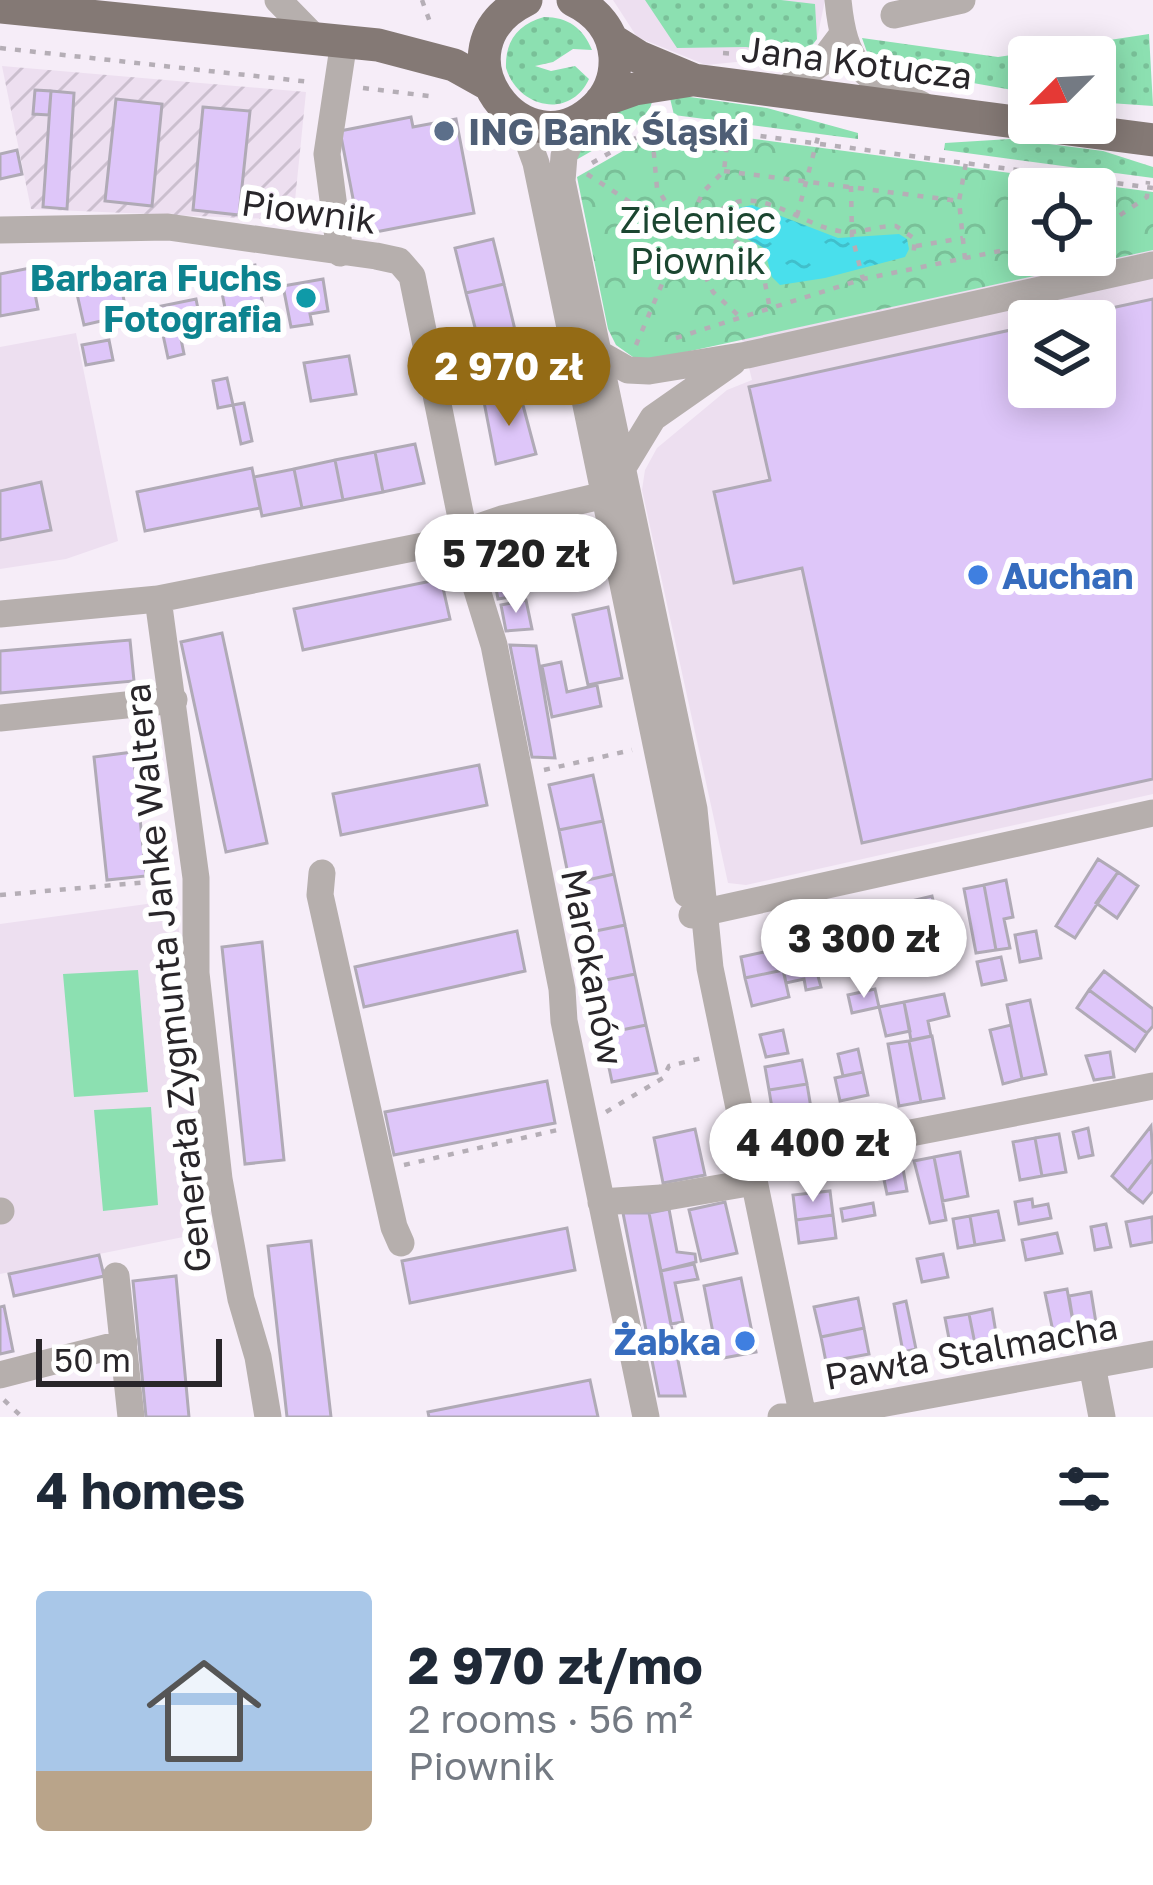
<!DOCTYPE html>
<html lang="en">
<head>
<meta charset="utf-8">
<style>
  body { margin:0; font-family:"Golos Text",sans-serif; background:#f2f2f3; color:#1f2937; height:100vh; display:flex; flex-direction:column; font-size:45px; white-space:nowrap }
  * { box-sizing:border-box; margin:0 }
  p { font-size:39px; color:#747a83 }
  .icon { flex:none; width:66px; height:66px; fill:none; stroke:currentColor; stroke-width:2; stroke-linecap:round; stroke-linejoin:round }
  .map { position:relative; height:1417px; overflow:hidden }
  .details { display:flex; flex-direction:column; background:#fff; flex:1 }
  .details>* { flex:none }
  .needle { width:78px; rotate:246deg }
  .controls { position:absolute; left:1008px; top:36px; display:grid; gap:24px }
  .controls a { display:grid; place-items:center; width:108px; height:108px; border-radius:12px; background:#fff; box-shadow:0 6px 30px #0003; font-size:60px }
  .scale { position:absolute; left:36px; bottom:30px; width:186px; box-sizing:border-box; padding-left:12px; border:6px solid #29262a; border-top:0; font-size:33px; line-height:42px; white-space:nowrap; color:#29262a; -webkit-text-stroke:9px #fff; paint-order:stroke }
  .price { position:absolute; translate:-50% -102px; padding:0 27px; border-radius:42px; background:#fff; color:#222; font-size:39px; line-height:78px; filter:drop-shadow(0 3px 6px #0008) }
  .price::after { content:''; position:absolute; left:50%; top:72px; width:36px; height:27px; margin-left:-18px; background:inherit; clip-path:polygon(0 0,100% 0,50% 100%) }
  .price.selected { background:#946b15; color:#fff }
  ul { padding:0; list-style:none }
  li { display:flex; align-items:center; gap:36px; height:300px; padding:0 36px }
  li+li { border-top:3px solid #e0e1e3 }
  li span { display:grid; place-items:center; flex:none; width:336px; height:240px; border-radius:12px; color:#555 }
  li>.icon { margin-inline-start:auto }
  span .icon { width:144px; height:144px; fill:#fffc; stroke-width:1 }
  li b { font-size:51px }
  h2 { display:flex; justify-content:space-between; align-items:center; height:144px; padding:0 36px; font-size:51px }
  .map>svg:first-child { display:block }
</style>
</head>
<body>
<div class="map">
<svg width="1153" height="1417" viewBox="0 0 1153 1417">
  <defs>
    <pattern id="industrial-furrows" width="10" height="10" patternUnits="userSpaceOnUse" patternTransform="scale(3)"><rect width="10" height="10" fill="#eddff0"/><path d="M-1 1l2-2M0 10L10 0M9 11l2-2" fill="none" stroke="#cbbfce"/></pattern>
    <pattern id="grass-dots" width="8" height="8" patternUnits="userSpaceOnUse" patternTransform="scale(3)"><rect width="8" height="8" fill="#8ce0b1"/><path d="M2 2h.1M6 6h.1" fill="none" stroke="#79c098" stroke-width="1.8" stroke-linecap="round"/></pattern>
    <pattern id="forest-crowns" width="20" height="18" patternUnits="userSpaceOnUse" patternTransform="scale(3)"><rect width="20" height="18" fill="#8ce0b1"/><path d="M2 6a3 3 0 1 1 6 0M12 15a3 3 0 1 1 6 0" fill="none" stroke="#79c098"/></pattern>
    <pattern id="water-ripples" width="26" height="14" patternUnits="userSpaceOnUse" patternTransform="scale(3)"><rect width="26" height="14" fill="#49dfec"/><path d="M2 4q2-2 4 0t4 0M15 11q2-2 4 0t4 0" fill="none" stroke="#40bfcb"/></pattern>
  </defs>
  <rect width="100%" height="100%" fill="#f6edf8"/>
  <path fill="#eddff0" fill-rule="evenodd" d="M613 0H825L817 39 785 57 706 65 637 37Z
    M1153 250V794L746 885 728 883 642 490 645 470 657 448 727 390 752 380 742 339ZM1029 321H1095V387H1029Z
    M76 333 118 541 66 559 0 569V347Z
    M176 900 208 1232 0 1274V924Z"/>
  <path fill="url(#industrial-furrows)" d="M2 66 306 92 293 220 31 209Z"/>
  <path fill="url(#grass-dots)" d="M645 0H781L815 4 817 39 810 48 793 53 746 47 677 48Z
    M544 17C568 17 583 28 592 50L573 49 553 62 535 66 551 71 575 66 589 79C570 120 518 108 506 68 505 41 518 24 544 17Z
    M1149 34 1153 106 1095 102V57H1029V93L883 67 868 55 862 38 998 57Z
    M669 94 767 108 858 133V139L674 115Z
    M654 96 646 120 576 160C588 119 618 110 654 96Z
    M1010 139 1103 151 1153 167V178L944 150 945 143Z"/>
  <path fill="url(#forest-crowns)" fill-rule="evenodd" d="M665 127 1153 192V250L640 362 616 345 608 329 577 177ZM1029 189H1095V255H1029Z"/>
  <path fill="#8ce0b1" d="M138 970 148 1092 74 1097 63 974Z
    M151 1107 158 1205 103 1211 94 1110Z"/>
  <path fill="url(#water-ripples)" d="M752 205 838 238 899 234 907 239 909 249 905 257 825 278 780 285 772 277 764 248 727 228 726 218 730 210Z"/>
  <path fill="#dec6f9" stroke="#b0aab6" stroke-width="3" d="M35 90 51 91 49 115 33 114Z
    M51 91 74 93 67 209 43 207Z
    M116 99 162 104 152 206 105 201Z
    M203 107 250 111 239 215 193 210Z
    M411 117 413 127 456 119 474 213 360 235 340 131Z
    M17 150 22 174 0 179V154Z
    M493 239 504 284 466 293 455 248Z
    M255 265 266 320 229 328 218 273Z
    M30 268 38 309 0 316V274Z
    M119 276 127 315 84 325 75 285Z
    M323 279 328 311 310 314 312 324 291 327 283 286Z
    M504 284 515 330 478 339 466 293Z
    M196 299 203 334 181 339 184 354 168 358 157 307Z
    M1153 299V779L862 843 802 568 734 583 714 492 770 480 749 387 1029 326V387H1095V321H1051Z
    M506 332 520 394 484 402 469 341Z
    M109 340 113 360 86 365 82 345Z
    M349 356 356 394 311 401 304 363Z
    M227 378 233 405 218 408 213 381Z
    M520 394 536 454 496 464 484 402Z
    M244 403 252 441 241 444 233 405Z
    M415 444 424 483 383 492 375 452Z
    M375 452 383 492 343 500 335 460Z
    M335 460 343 500 302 508 294 469Z
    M252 468 260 508 145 531 137 492Z
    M294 469 302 508 262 516 254 477Z
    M41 482 51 530 0 540V491Z
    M555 543 563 581 529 589 521 550Z
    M515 568 521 595 498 599 493 573Z
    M441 579 450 619 303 650 294 609Z
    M526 600 532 629 506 631 501 605Z
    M608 607 622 678 588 685 573 615Z
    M222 633 267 843 226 852 181 642Z
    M130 640 134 681 0 693V651Z
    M510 645 536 646 555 758 532 757Z
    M561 662 567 692 597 685 601 706 552 717 542 666Z
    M133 752 146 876 107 880 94 757Z
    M479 765 487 805 341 835 333 794Z
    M593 775 603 821 559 830 549 785Z
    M603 821 614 874 570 884 559 830Z
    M1098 859 1118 872 1075 938 1056 926Z
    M1118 872 1138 886 1117 918 1096 903Z
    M614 874 625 925 581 934 570 884Z
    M1006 880 1013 917 1004 919 1010 948 996 950 984 885Z
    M984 885 996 950 976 953 964 889Z
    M932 896 938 921 921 925 915 900Z
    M905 902 913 941 906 943 911 969 895 972 881 907Z
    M881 907 895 972 872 976 860 911Z
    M625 925 635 974 591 983 581 934Z
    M517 931 525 971 364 1007 355 967Z
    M1036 931 1041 958 1020 962 1015 935Z
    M262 942 284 1160 245 1164 222 947Z
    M824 943 826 954 832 952 834 961 801 969 798 956 804 947Z
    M778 949 783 970 745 978 741 957Z
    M1001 957 1006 980 982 985 977 962Z
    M815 965 821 987 806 990 804 979 786 983 784 973Z
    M783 970 789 997 752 1006 745 978Z
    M1104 971 1153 1009V1026L1147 1033 1089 990Z
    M635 974 646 1025 602 1034 591 983Z
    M875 989 879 1007 852 1013 848 995Z
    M1089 990 1147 1033 1135 1051 1077 1008Z
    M944 994 949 1016 928 1021 931 1036 911 1040 904 1002Z
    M1030 1000 1046 1074 1022 1079 1007 1005Z
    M904 1002 910 1031 886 1036 879 1007Z
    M646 1025 657 1073 612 1082 602 1034Z
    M1011 1025 1022 1079 1003 1084 990 1030Z
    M783 1030 788 1053 766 1057 760 1035Z
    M932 1036 944 1098 921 1102 909 1041Z
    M909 1041 921 1102 899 1106 888 1044Z
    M858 1049 863 1072 843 1076 838 1054Z
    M1110 1052 1114 1077 1094 1080 1086 1056Z
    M802 1060 807 1084 769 1090 765 1067Z
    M863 1072 868 1095 840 1101 835 1078Z
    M547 1081 555 1123 394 1155 385 1112Z
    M807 1084 811 1108 773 1114 769 1090Z
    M1151 1126 1153 1159 1128 1191 1112 1176Z
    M1088 1128 1093 1155 1079 1158 1073 1132Z
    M695 1129 705 1175 663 1183 654 1138Z
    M1059 1134 1066 1172 1042 1176 1035 1138Z
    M1035 1138 1042 1176 1020 1180 1013 1142Z
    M900 1152 907 1191 887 1194 879 1156Z
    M960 1152 968 1196 943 1201 934 1157Z
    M934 1157 946 1220 930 1223 914 1161Z
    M1153 1159V1191L1143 1203 1128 1191Z
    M830 1191 833 1215 796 1220 793 1195Z
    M1032 1199 1033 1207 1048 1204 1051 1218 1019 1224 1015 1202Z
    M725 1202 737 1253 701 1261 689 1210Z
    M873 1203 875 1215 843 1221 841 1209Z
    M669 1209 677 1252 695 1254 696 1262 661 1271 649 1213Z
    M998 1211 1004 1240 975 1245 970 1216Z
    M623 1213H649L685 1396H659Z
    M833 1215 836 1238 799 1243 796 1220Z
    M970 1216 975 1245 958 1248 953 1219Z
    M1152 1217 1153 1242 1131 1246 1126 1222Z
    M1106 1224 1111 1247 1095 1250 1091 1227Z
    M567 1228 575 1270 410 1303 402 1261Z
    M1057 1233 1062 1253 1026 1260 1022 1240Z
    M311 1241 331 1417H287L268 1246Z
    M943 1254 948 1277 922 1282 917 1259Z
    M99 1255 104 1276 14 1296 9 1274Z
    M694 1264 698 1279 675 1283 683 1322 671 1324 661 1271Z
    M176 1276 189 1417H146L133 1281Z
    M741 1278 756 1352 718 1359 704 1286Z
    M1067 1289 1075 1333 1054 1336 1045 1293Z
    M1091 1292 1097 1329 1075 1333 1069 1296Z
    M858 1298 864 1328 821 1337 814 1307Z
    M906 1301 916 1349 903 1352 894 1304Z
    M4 1306 13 1351 0 1354V1307Z
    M992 1309 998 1345 976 1349 969 1314Z
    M969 1314 976 1349 952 1354 945 1318Z
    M864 1328 869 1354 826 1362 821 1337Z
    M590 1380 598 1417H429L428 1412Z"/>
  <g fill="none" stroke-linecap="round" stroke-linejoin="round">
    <path stroke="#b5aeb6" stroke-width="4.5" stroke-dasharray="6 9" stroke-linecap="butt" d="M422 0 431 25
      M0 48 310 82
      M723 53 784 57
      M929 78 953 82
      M363 88 429 96
      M651 122 657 188 675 217
      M592 163 662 123 1153 188
      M724 171 959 201
      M587 174 668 227
      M851 186 852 236 863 279
      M692 216 703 192 724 171 729 125
      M797 216 818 137
      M697 228 718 223
      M1095 232 1147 197 1148 181
      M916 246 963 238
      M692 249 713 292 740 317
      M965 259 959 201 967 157
      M769 304 759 251 729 239 721 230V210C757 182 800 225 839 231 858 235 877 225 896 226L915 239 913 257
      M676 338 863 279 1029 245
      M636 345 676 251
      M544 770 632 750
      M0 895 172 880
      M606 1112 663 1078 669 1066 702 1058
      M404 1165 562 1129
      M4 1400 22 1417"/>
    <path stroke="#b6afad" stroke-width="27" d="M278 0 315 38
      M838 0C845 70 863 75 922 105
      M894 15 962 0
      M782 91 821 63 842 35
      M520 119 536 163 687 894
      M579 120 564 156 562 181 694 809 710 968 803 1417
      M0 230 168 227 376 256 399 261 412 276 473 577 494 645 562 989 564 1021 646 1417
      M340 253 327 154 344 41
      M598 353 628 370 649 371 747 355 1153 265
      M622 469 653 418 733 362
      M158 599 196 878V973L219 1179 241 1299 258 1357 268 1417
      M0 614 158 599 423 546 502 519 605 495
      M0 718 174 700
      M322 873 320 895 394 1227 401 1243
      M692 915 1153 813
      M751 1164 1153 1086
      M601 1202 661 1198 754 1182
      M0 1211H1
      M116 1276 131 1417
      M1092 1365 1102 1417
      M0 1375 124 1343
      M781 1417 815 1416 1153 1354"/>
    <path stroke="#847975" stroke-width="33" d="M526 0C428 48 524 177 596 107 609 94 616 76 615 57 613 30 596 11 573 0
      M0 7 378 45 454 65 488 84
      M612 40 639 57 694 80 1153 140
      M601 101 635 89 692 80"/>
  </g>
  <circle fill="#5c6f8a" stroke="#fff" stroke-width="4.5" cx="444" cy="131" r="12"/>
  <circle fill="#0f9aa8" stroke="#fff" stroke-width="4.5" cx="306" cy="298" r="12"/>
  <g fill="#3f7fe0" stroke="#fff" stroke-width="4.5">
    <circle cx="978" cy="575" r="12"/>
    <circle cx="745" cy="1341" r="12"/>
  </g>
  <g text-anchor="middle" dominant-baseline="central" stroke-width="12" stroke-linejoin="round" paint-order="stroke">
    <g font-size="36" fill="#29262a" stroke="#fff">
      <text transform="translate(857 62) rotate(7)">Jana Kotucza</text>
      <text transform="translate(309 211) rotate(8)">Piownik</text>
      <text transform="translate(593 967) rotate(79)">Marokanów</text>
      <text transform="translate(167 978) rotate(-96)">Generała Zygmunta Janke Waltera</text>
      <text transform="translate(971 1351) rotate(-10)">Pawła Stalmacha</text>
    </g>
    <g font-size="36" font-weight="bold" fill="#4e5e75" stroke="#fff" text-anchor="start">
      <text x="468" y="131">ING Bank Śląski</text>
    </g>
    <g font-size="36" fill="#1b4630" stroke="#fff">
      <text x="698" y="219">Zieleniec<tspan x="698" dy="41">Piownik</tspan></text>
    </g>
    <g font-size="36" font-weight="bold" fill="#0d838f" stroke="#fff" text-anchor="end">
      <text x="282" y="277">Barbara Fuchs<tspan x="282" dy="41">Fotografia</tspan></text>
    </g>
    <g font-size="36" font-weight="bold" fill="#366cbe" stroke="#fff" text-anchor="start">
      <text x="1002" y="575">Auchan</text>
      <text x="721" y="1341" text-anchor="end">Żabka</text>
    </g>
  </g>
</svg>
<div class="controls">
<a><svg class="needle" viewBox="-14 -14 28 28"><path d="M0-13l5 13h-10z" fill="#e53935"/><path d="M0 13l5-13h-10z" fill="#747a83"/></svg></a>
<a><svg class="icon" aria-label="locate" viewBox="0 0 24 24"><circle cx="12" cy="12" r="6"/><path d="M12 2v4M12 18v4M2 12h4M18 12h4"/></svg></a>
<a><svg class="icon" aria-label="layers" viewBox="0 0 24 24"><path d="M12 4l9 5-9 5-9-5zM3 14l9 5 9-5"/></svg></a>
</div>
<div class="scale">50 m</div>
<b class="price selected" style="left:509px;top:429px">2 970 zł</b>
<b class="price" style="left:516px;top:616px">5 720 zł</b>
<b class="price" style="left:864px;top:1001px">3 300 zł</b>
<b class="price" style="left:813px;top:1205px">4 400 zł</b>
</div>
<section class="details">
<h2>4 homes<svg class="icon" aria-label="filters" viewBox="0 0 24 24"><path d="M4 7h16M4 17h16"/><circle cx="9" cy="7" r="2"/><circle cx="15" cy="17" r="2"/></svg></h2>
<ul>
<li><span style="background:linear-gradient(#a9c7e8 75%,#b9a48a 0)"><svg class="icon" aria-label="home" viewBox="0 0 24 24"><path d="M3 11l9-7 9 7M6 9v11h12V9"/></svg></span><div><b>2 970 zł/mo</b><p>2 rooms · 56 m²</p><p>Piownik</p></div></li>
</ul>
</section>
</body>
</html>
